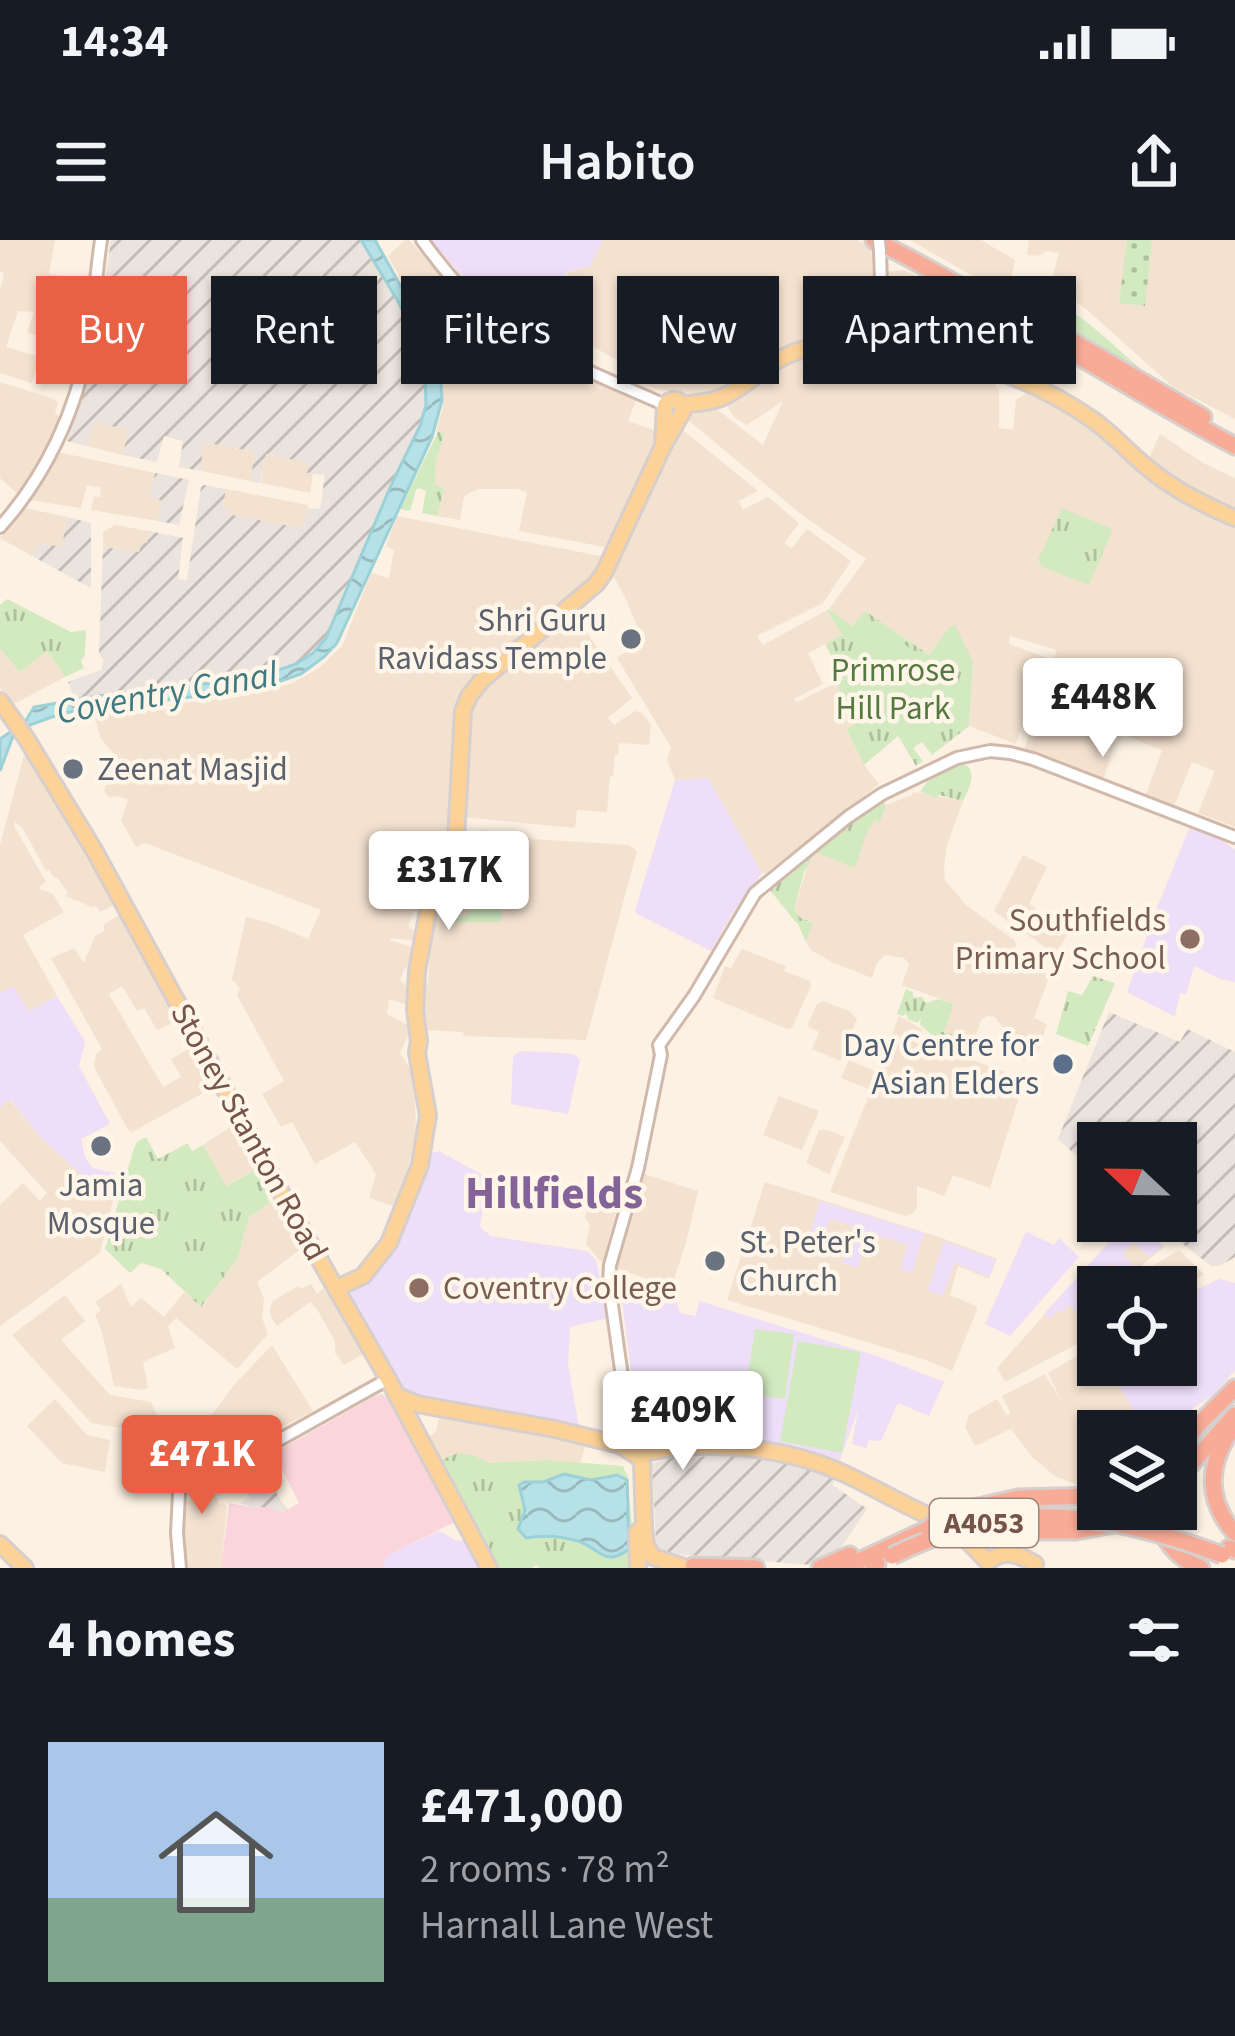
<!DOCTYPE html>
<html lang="en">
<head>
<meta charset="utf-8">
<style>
  body { margin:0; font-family:"Source Sans 3",sans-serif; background:#242831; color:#f1f3f6; height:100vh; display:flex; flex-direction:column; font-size:45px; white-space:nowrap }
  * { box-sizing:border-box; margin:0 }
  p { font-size:39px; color:#9ea1a6 }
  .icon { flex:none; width:66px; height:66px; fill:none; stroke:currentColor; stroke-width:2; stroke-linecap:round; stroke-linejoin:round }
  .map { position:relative; height:1328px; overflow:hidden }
  .panel { display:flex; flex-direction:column; background:#171b24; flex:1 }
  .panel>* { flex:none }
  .banner { position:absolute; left:36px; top:36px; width:1164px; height:108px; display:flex; gap:24px }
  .needle { width:78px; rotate:292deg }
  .fabs { position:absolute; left:1077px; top:882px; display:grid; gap:24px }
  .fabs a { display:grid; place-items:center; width:120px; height:120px; border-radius:0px; background:#171b24; box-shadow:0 3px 9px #0004; font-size:60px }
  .price { position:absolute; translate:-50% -102px; padding:0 27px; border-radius:12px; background:#fff; color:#222; font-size:39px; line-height:78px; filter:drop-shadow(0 3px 6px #0008) }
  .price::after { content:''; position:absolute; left:50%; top:72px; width:36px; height:27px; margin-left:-18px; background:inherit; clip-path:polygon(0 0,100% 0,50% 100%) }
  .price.active { background:#e86145; color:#fff }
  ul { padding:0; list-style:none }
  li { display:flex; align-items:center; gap:36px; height:300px; padding:0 48px }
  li+li { border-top:3px solid #363941 }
  li span { display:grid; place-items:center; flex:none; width:336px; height:240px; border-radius:0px; color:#555 }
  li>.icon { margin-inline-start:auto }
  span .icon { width:144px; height:144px; fill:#fffc; stroke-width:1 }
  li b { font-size:51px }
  h2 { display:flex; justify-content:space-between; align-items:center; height:144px; padding:0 48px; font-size:51px }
  .tag { padding:0 42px; border-radius:0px; background:#171b24; box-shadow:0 3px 9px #0004; font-size:42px; line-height:108px }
  .tag.active { background:#e86145; color:#fff }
  .status { display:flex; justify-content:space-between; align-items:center; height:84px; padding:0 60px; background:#171b24; direction:ltr }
  .status svg { height:33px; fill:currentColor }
  header { display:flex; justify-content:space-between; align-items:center; height:156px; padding:0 48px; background:#171b24; font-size:54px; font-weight:600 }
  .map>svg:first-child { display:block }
</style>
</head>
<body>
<div class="status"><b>14:34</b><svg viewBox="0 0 49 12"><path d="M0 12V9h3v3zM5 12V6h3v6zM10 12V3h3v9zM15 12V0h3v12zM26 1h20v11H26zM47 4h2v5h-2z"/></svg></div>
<header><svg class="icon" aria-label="menu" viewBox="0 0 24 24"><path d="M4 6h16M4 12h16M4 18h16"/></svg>Habito<svg class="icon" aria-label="share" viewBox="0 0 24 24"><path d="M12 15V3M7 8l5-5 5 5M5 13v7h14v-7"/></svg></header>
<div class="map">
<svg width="1235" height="1328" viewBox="0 0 1235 1328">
  <defs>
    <pattern id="industrial-furrows" width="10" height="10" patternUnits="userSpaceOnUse" patternTransform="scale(3)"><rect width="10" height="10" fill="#ebe3dd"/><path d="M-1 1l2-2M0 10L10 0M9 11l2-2" fill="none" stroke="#c3bbb5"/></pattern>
    <pattern id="grass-tufts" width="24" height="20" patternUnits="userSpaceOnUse" patternTransform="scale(3)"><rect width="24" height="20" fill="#d3eac0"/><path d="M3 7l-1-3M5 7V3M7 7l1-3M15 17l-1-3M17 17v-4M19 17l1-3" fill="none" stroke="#b0c09e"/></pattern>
    <pattern id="forest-crowns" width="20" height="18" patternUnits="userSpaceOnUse" patternTransform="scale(3)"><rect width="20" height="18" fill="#d3eac0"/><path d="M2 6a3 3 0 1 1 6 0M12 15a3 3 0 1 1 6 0" fill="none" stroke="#b0c09e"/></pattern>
    <pattern id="garden-dots" width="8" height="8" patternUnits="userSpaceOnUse" patternTransform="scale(3)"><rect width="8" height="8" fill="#d3eac0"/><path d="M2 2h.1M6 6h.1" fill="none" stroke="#b0c09e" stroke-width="1.8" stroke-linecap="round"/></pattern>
    <pattern id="water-waves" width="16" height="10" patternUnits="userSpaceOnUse" patternTransform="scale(3)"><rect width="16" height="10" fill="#b6e1e6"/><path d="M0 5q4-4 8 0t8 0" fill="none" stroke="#99b9bc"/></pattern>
  </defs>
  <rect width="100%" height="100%" fill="#fcf1e2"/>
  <path fill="#f4e2d0" d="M0 0H55L49 34 91 39 80 122 76 124 42 113 45 98 27 93 34 72 18 71 6 107 40 117 32 143 0 133V50L4 33 0 31Z
    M405 0H409L480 78 478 99 488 101 491 89H496L552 120 636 160 628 181 659 192 656 207 610 308 519 291 527 252 517 249H478L464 256 460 280 437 276 444 249 435 244 436 220 445 194 436 191 443 167 442 132 429 92 388 16Z
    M603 0H857L871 7 877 97 838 98 795 106 772 115 727 148 705 155 660 150 626 138 620 122 571 94 564 106 560 107 529 91 568 32 590 26Z
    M910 0H981L1015 20 1008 56Z
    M1029 0H1235V179L1173 147 1085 68 1053 46V35L1059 13 1046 11 1038 16 1027 15Z
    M904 30 917 36 919 33 1003 83 993 123 954 112 887 98 885 32Z
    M842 111 888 112 950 124 989 137 999 150V188L1013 190 1016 160 1027 153 1072 174 1148 220 1160 194 1203 223 1235 238V587L1198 573 1215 531 1192 522 1172 571 1144 560 1162 510 1104 487 1097 511 1111 517 1103 540 1024 510 1057 410 1010 396 1009 404 1047 418 1016 504 969 486 973 422 949 387 929 415 865 371 852 386 829 369 866 319 802 275 687 179 694 171 714 167 763 205 783 161 747 185 734 177 727 166 783 124Z
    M0 142 54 159 58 163 55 174 60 176 51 200 18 254 0 238Z
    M94 182 128 190 123 215 87 206Z
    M679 187 758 251 739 261 743 270 768 257 799 283 784 303 792 308 807 289 851 321 823 363 757 396 763 405 827 370 842 395 808 413 823 444 794 459 797 462 836 443 857 483 846 490 864 525 879 544 766 633H762L708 538 675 540 667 520 671 507 617 418 643 400 624 355 612 334Z
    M202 202 255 212 250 241 201 231Z
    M58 212 155 233 149 256 162 259 158 281 91 270 94 256 100 257 101 248 87 245 81 268 28 260Z
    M265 214 300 221 309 226 307 233 313 234 310 253 261 243Z
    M226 249 308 265 303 288 226 274 223 268Z
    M25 268 67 277 62 308 38 303 32 316 0 298Z
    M397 276 605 317 591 337 481 431 467 445 459 462 449 602 429 641 421 672 414 671 408 686 418 693 416 701 391 698 390 700 415 708 411 726 405 728 400 740 408 747V765L389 759 387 774 410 786 409 794 400 813 414 835 416 895 398 968 369 958 376 934 355 902 315 924 292 882 281 887 262 854 284 841 237 755 240 749 232 739 246 677 267 682 308 699 321 670 145 603 136 607 121 581 128 560 119 556 109 557 104 551 115 516 100 497 94 473 246 456 293 443 319 428 342 406 371 333 389 338 394 310 386 306Z
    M115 285 149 291 147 303 139 312 103 307V292Z
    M572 371 632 458 608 478 614 485 635 471 642 473 651 485 649 505 619 503 618 515H615L613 536 610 537 607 572 577 570 575 588 462 577 469 472 478 452Z
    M0 409 20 432 47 411 65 437 12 465 0 448Z
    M24 515 29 516 114 665 100 672 96 666 92 667 65 656 68 653 57 637 54 638 49 630 46 631 22 587 15 582 14 586 46 642 38 648 53 654 64 672 23 695 57 756 28 772 13 747 0 753V605Z
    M913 552 963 561 947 605 944 627 945 640 966 665 1014 700 1016 705 1013 714 1044 730 1049 737 1034 778 1047 784 1035 820 1027 816 1024 821 1006 814 1007 808 998 804 1003 788 995 777 987 776 981 780 973 802 943 792 954 764 902 745 909 724 904 718 885 715 877 723 872 738 832 722 812 711 806 702 813 683 799 677 794 671 809 620 815 612 868 588 874 580 880 582 886 565 912 555Z
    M484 590 533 599 629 605 637 611 586 800 464 796 463 792 425 790 423 782V746L428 745 430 709 428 708 440 647 464 604 482 605Z
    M1023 615 1047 627 1029 664 1070 691 1055 714 994 671Z
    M121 674 178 781 157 790 144 768 137 771 122 746 109 754 163 847 181 837 171 819 192 807 214 847 132 892 128 890 94 827 96 814 102 809 51 718 74 708 84 723 95 696 105 690 103 685 106 683Z
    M742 709 786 726 784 731 810 741 811 746 792 788 787 789 713 758 725 726 731 728Z
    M823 761 849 771 857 779 840 821 812 809 819 792 807 786 817 764Z
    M899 776 922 789V802L1025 839 990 948 953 935 944 956 917 946V967L913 973 905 976 830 952 871 850 841 838 849 820 877 832Z
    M779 856 819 871 802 910 763 895Z
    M10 860 40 897 84 937 116 948 100 1013 0 1086V965L23 943 40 961 47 953 0 901V868Z
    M236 883 260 928 225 946 203 905Z
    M819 890H828L845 897 829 934 806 923Z
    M644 934 698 951 686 1003 672 1045 669 1046 615 1028Z
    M765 942 939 997 997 1019 989 1039 958 1026 950 1055 976 1066 977 1070 952 1131 926 1120 727 1060Z
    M275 960 301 1009 257 1042 264 1059 262 1078 268 1094 237 1129 176 1078 168 1086 175 1108 143 1122 148 1148 141 1150 114 1146 102 1092 95 1075 101 1070 95 1062 121 1044 131 1067 141 1058 164 1077 184 1052 202 1066 238 1018 249 977Z
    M590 960 617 969 603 1021H600L586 1004 590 984 585 978Z
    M1128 981H1139L1164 1007 1140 1027 1143 1032 1179 1010 1204 1034 1176 1049V1047H1098V1059L1078 1075 1090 1097 1005 1142 997 1128Z
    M1219 1039 1235 1043V1130L1213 1155 1193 1168 1172 1191H1098V1244L1085 1248 1055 1236 1033 1218 1011 1189 975 1206 965 1187 969 1175 997 1159 1006 1175 1011 1173 1002 1156 1045 1134 1062 1162 1048 1133 1098 1104V1125H1176V1060Z
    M311 1044 317 1054 327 1045 364 1114 344 1125 335 1113V1101L317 1069 310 1062 277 1086 271 1077 270 1068 273 1061 298 1046 301 1049Z
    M65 1055 85 1081 61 1100 110 1155 151 1162 165 1195 91 1183 12 1095Z
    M272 1105 313 1171 239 1209 224 1208 218 1193 209 1197 204 1186 234 1145Z
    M55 1159 87 1195 110 1200 105 1232 62 1223 27 1186Z
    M439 1178 519 1188 585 1204 581 1223 546 1220 487 1223 476 1216 436 1225 438 1216 427 1198 436 1192Z
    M212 1247 219 1264 224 1263 227 1267 221 1328H187L184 1293 187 1261Z"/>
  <path fill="url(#industrial-furrows)" d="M111 0H361L399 63 416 98 425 132 426 165 420 186 392 243 330 390 313 413 286 429 256 438 75 460 68 442 101 430 104 421 99 414 103 307 139 312 142 302 147 303 149 291 183 298 178 339 187 340 201 247 204 245 226 249 223 267 227 268 226 274 302 288 307 268 320 269 325 235 307 233 308 226 300 221 266 214 260 243 250 241 255 212 203 202 201 231 179 227 183 201 164 196 157 222 123 215 128 190 95 182 87 206 67 201 81 157 102 61Z
    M155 233 189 240 179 285 158 281 161 260 149 257Z
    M67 277 91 283V348L32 316 38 303 62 307Z
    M1109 772 1180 802 1187 789 1235 812V1017L1219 1026H1211L1154 981H1176V903H1098V935L1058 899Z
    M741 1215 793 1223 834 1234 833 1245 867 1269 840 1309 826 1319 812 1325 665 1313 659 1309 656 1303 652 1224 672 1218Z
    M260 1222 280 1259 288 1270 281 1273 269 1267 253 1268 240 1263 250 1257 237 1233Z"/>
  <path fill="#eedef8" d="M430 0H603L590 26 567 32 529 91 486 63Z
    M708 538 762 633 732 674 711 711 637 674 635 670 675 540Z
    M1190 586 1219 598 1235 610V742L1220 739 1194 726 1186 754 1180 753 1175 777 1127 752 1155 673Z
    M13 746 29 771 57 756 85 802 79 826 110 884 81 899 85 917 92 928 114 933 112 944 84 937 40 897 11 860 0 868V753Z
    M522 811 564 813 576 815 580 820 568 874 511 864 513 816Z
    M439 911 488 938 480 987 491 996 587 1011 596 1020 608 1078 570 1087 568 1124 579 1187 415 1156 404 1150 349 1055 378 1031 405 983 429 914Z
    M820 961 924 993 912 1033 900 1029 908 1005 869 993 858 1028 842 1023 853 986 830 979 819 1014 805 1010Z
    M1128 981H1139L1163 1006 1149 1017 1134 1002 1122 1014 1135 1027 1125 1036 1112 1024 1103 1033 1115 1047H1098V1053L1090 1046 1080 1056 1087 1064 1078 1073 1069 1065 1062 1073 1058 1070 1050 1079 1044 1074Z
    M1026 992 1054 1005 1059 998 1079 1017 1010 1096 985 1084Z
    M944 1001 996 1020 989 1037 955 1023 943 1056 928 1050Z
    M1219 1039 1235 1043V1130L1213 1155 1193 1168 1172 1191H1145L1113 1135 1132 1125H1176V1102L1195 1092 1178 1059Z
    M628 1040 674 1053 680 1073 696 1076 699 1061 880 1117 944 1142 929 1176 898 1163 881 1201 869 1200 866 1208 852 1204 858 1170 840 1220 797 1206 750 1199 714 1197 659 1200 639 1191 621 1054Z
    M439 1291 455 1300 467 1301 481 1328H382L387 1315Z"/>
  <path fill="#fad5db" d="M382 1154 386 1157 413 1201 457 1281 388 1315 382 1328H221L229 1263 253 1268 269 1267 281 1273 299 1263 274 1213 375 1156Z"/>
  <path fill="url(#grass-tufts)" d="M438 192 445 193 436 221 435 244 444 249 437 276 422 273 426 251 419 248 416 250 410 271 400 269Z
    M1062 268 1111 288 1112 291 1089 345 1042 327 1038 320Z
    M7 359 71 392 86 390 85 415 81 421 84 428 65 437 47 411 20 432 0 409V365Z
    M829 369 852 386 865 371 929 415 949 387 955 385 973 422 969 486 932 515 922 502 913 508 923 521 916 526 898 496 864 525 846 489 857 483 836 443 843 439 825 404 842 395 827 370Z
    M956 523 968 526C976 538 968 549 963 561L939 555 937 558 920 552 931 536Z
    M883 562 886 565 880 582 874 580 870 589H868L855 628 815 612 804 632 794 670 799 677 813 683 806 702 799 686 769 649 858 576Z
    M483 647 484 654H497V664L501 665V682H442L443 676 466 677 468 660Z
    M1093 736 1115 743 1088 806 1056 794 1068 751 1082 755Z
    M906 749 913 752V757H922L926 763 938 759 954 764 944 792 968 800 966 805 961 806 932 795 920 785 921 778 918 783 908 779 906 773 903 776 897 774Z
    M146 897 158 919 188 903 192 911 203 905 226 946 260 928 270 946V954L267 957 270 963 249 977 238 1018 201 1067 161 1029 141 1023 130 1033 105 1009 133 911 137 902Z
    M458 1213 476 1216 488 1223 546 1220 623 1226 628 1237 635 1328H540L537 1325 532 1328H492L436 1222Z"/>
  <path fill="url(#forest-crowns)" d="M1027 52C1071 60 1106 100 1140 128L1137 132 1019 60Z"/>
  <path fill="url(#garden-dots)" d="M1127 0H1152L1145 66 1119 63Z"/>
  <path fill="#d3eac0" d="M892 395 926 420 908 446 874 421Z
    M755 1089 794 1094 785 1159 745 1153Z
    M798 1101 861 1112 842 1213 780 1201Z"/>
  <path fill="url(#water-waves)" stroke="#9cd1d8" stroke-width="3" d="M361 0H375L429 97 440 129 442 160 432 197 337 403 324 417 301 434 261 448 63 473 27 486 13 496 0 531V499L25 482 34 467 98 456 256 438 296 424 313 413 326 398 392 243 420 186 426 165 425 132 419 105 399 63Z
    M564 1234 591 1240 617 1235 627 1240 629 1309C605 1328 599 1308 578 1301 561 1296 543 1295 526 1298L518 1289 525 1270 519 1245 524 1242H543Z"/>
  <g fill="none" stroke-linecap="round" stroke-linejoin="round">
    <g stroke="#d0b9ab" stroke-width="16">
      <path id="minor" d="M422 0C440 25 461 50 483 70 525 108 613 141 665 165
        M880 12 883 104
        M0 287C45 237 77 170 88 103 94 69 96 34 101 0
        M204 1212 186 1201 180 1202 177 1207 178 1213 184 1216 191 1212 238 1215 261 1210 388 1139
        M635 1212 630 1194 609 1044 610 1025 638 928 661 815 659 805 694 756 755 653 848 577 882 554 957 518 990 511 1010 513 1033 519 1235 597
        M180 1328 177 1293 181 1215"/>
    </g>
    <g stroke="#d8cfcc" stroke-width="20">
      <path id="major" d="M683 165C698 162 713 163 727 155 761 137 771 115 814 107 902 92 1021 129 1093 180 1113 194 1129 213 1148 228 1174 250 1204 265 1235 278
        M0 461 26 498 94 610 288 965 388 1139 489 1328
        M337 1048 363 1036 389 1003 420 925 428 875 417 813 419 801 415 770 417 731 432 649 453 611 456 600 463 471 469 456 482 440 596 344 604 333 663 206 683 171 681 163C676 158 670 159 665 165L663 206
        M398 1156 417 1164 555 1189 620 1205 636 1215
        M636 1215C701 1198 785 1206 845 1234 879 1250 910 1269 945 1283
        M636 1215 642 1222 644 1288 646 1305 653 1317 681 1326
        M637 1292 638 1328
        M963 1296 988 1322C1004 1308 1019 1314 1035 1324
        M0 1304 25 1328"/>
    </g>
    <g stroke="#d8cfcc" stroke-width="21">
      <path id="highway" d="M874 0C998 62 1112 141 1235 206
        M1043 84 1203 177
        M1235 1185C1208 1220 1204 1259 1235 1293
        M1176 1218 1197 1186 1235 1148
        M1176 1241 1235 1175
        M1156 1269C1161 1298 1174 1316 1201 1328
        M1076 1291 1125 1282 1144 1269
        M1229 1308 1235 1310
        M693 1326 756 1328
        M820 1328 850 1315
        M844 1328 928 1289
        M873 1328 877 1323"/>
    </g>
    <use href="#minor" stroke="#fff" stroke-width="10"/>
    <use href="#major" stroke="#fcd299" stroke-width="14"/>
    <use href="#highway" stroke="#f8ac97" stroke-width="15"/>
    <g stroke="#d0b9ab" stroke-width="16" stroke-linecap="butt">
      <path id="minor-bridge" d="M879 0 880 12"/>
    </g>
    <g stroke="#d8cfcc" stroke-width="21" stroke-linecap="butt">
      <path id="highway-bridge" d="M928 1289 943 1275 1018 1258 1098 1256
        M960 1299 1007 1291H1076
        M892 1316C1010 1257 1103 1271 1222 1315"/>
    </g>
    <use href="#minor-bridge" stroke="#fff" stroke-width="10"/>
    <use href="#highway-bridge" stroke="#f8ac97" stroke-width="15"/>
  </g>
  <g fill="#6b7280" stroke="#fff5e8" stroke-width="4.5">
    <circle cx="631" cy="399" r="12"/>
    <circle cx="73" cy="529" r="12"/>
    <circle cx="101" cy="906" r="12"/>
    <circle cx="715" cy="1021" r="12"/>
  </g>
  <g fill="#8d6e63" stroke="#fff5e8" stroke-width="4.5">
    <circle cx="1190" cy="699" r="12"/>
    <circle cx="419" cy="1048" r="12"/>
  </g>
  <circle fill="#5c6f8a" stroke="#fff5e8" stroke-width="4.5" cx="1063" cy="824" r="12"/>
  <g text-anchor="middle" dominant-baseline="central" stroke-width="9" stroke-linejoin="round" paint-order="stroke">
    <rect fill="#fff5e8" stroke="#9e8578" stroke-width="3" x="930" y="1259" width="108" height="48" rx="9"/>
    <g font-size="30" font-weight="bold" fill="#745548">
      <text x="984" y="1283">A4053</text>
    </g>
    <g font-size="33" fill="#5b616d" stroke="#fff5e8" text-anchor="start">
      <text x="607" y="380" text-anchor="end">Shri Guru<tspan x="607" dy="38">Ravidass Temple</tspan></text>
      <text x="97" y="529">Zeenat Masjid</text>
      <text x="101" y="945" text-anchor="middle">Jamia<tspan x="101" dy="38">Mosque</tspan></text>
      <text x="739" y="1002">St. Peter's<tspan x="739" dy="38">Church</tspan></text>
    </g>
    <g font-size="33" fill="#547a40" stroke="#fff5e8">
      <text x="893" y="430">Primrose<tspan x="893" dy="38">Hill Park</tspan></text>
    </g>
    <g font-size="33" fill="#785e54" stroke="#fff5e8" text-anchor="end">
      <text x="1166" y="680">Southfields<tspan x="1166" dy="38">Primary School</tspan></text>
      <text x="443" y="1048" text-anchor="start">Coventry College</text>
    </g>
    <g font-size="33" fill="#4e5e75" stroke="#fff5e8" text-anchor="end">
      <text x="1039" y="805">Day Centre for<tspan x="1039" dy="38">Asian Elders</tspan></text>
    </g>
    <g font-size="33" fill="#745548" stroke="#fff5e8">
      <text transform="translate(249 892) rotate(61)">Stoney Stanton Road</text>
    </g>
    <g font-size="36" font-style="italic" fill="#3f7981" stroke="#fff5e8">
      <text transform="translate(167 453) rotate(-10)">Coventry Canal</text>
    </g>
    <g font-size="45" font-weight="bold" fill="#836398" stroke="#fff5e8">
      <text x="554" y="954">Hillfields</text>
    </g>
  </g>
</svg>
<div class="fabs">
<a><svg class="needle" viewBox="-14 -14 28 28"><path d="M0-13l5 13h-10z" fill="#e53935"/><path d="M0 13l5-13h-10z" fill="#9ea1a6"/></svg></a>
<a><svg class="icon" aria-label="locate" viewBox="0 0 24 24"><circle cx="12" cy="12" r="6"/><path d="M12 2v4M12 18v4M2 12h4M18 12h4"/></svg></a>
<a><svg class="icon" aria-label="layers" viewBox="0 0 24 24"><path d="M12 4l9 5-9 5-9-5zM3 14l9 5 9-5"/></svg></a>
</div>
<b class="price" style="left:1103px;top:520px">£448K</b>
<b class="price" style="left:449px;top:693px">£317K</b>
<b class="price" style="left:683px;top:1233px">£409K</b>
<b class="price active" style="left:202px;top:1277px">£471K</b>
<div class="banner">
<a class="tag active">Buy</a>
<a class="tag">Rent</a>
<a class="tag">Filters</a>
<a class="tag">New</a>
<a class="tag">Apartment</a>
</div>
</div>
<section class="panel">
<h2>4 homes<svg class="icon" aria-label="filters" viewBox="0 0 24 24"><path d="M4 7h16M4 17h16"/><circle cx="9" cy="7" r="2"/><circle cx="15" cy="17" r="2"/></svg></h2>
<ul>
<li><span style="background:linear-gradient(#a9c7e8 65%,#7fa58c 0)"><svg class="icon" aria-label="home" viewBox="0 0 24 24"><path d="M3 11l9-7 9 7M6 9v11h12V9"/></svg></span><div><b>£471,000</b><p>2 rooms · 78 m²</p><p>Harnall Lane West</p></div></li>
</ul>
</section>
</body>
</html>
